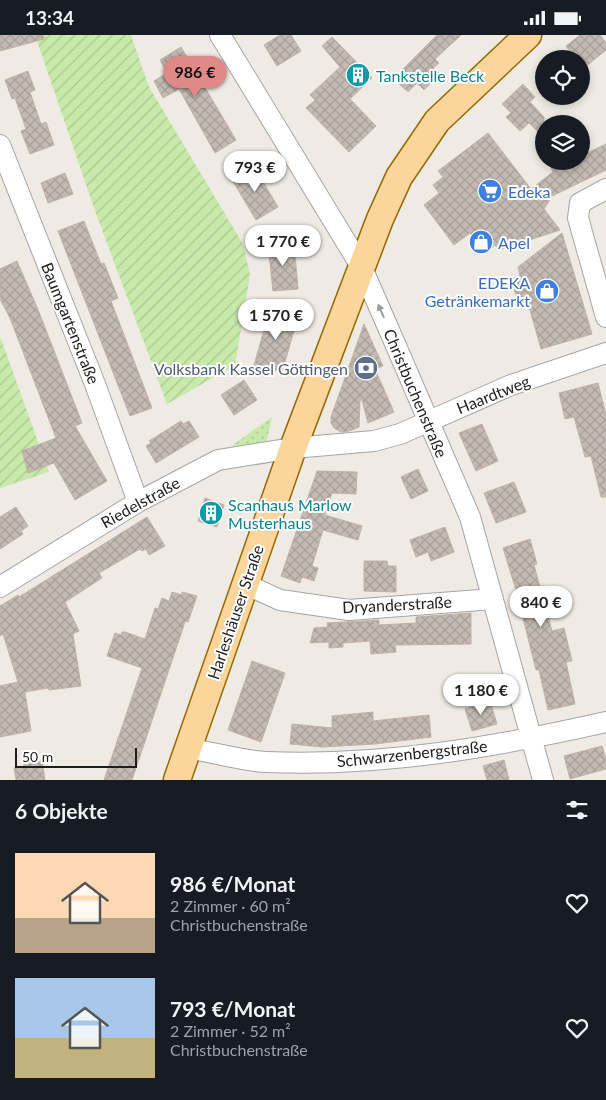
<!DOCTYPE html>
<html lang="de">
<head>
<meta charset="utf-8">
<style>
  body { margin:0; font-family:Lato,sans-serif; background:#242831; color:#f1f3f6; height:100vh; display:flex; flex-direction:column; font-size:19px; white-space:nowrap }
  * { box-sizing:border-box; margin:0 }
  p { font-size:16px; color:#9ea1a6 }
  .icon { flex:none; width:28px; height:28px; fill:none; stroke:currentColor; stroke-width:2; stroke-linecap:round; stroke-linejoin:round }
  .map { position:relative; height:745px; overflow:hidden }
  .sheet { display:flex; flex-direction:column; background:#171b24; flex:1 }
  .sheet>* { flex:none }
  .buttons { position:absolute; left:535px; top:15px; display:grid; gap:10px }
  .buttons a { display:grid; place-items:center; width:55px; height:55px; border-radius:50%; background:#171b24; box-shadow:0 2px 8px #0003; font-size:25px }
  .scale { position:absolute; left:15px; bottom:12px; width:122px; box-sizing:border-box; padding-left:5px; border:2px solid #1e1e1e; border-top:0; font-size:14px; line-height:18px; white-space:nowrap; color:#1e1e1e; -webkit-text-stroke:4px #fff; paint-order:stroke }
  .price { position:absolute; translate:-50% -42px; padding:0 11px; border-radius:18px; background:#fff; color:#222; font-size:16px; line-height:32px; filter:drop-shadow(0 1px 2px #0008) }
  .price::after { content:''; position:absolute; left:50%; top:30px; width:15px; height:11px; margin-left:-8px; background:inherit; clip-path:polygon(0 0,100% 0,50% 100%) }
  .price.on { background:#e08988; color:#111 }
  ul { padding:0; list-style:none }
  li { display:flex; align-items:center; gap:15px; height:125px; padding:0 15px }
  li span { display:grid; place-items:center; flex:none; width:140px; height:100px; border-radius:0px; color:#555 }
  li>.icon { margin-inline-start:auto }
  span .icon { width:60px; height:60px; fill:#fffc; stroke-width:1 }
  li b { font-size:21px }
  h2 { display:flex; justify-content:space-between; align-items:center; height:60px; padding:0 15px; font-size:21px }
  .status { display:flex; justify-content:space-between; align-items:center; height:35px; padding:0 25px; background:#171b24; direction:ltr }
  .status svg { height:14px; fill:currentColor }
  .map>svg:first-child { display:block }
</style>
</head>
<body>
<div class="status"><b>13:34</b><svg viewBox="0 0 49 12"><path d="M0 12V9h3v3zM5 12V6h3v6zM10 12V3h3v9zM15 12V0h3v12zM26 1h20v11H26zM47 4h2v5h-2z"/></svg></div>
<div class="map">
<svg width="606" height="745" viewBox="0 0 606 745">
  <defs>
    <pattern id="grass-dots" width="8" height="8" patternUnits="userSpaceOnUse" patternTransform="scale(1.25)"><rect width="8" height="8" fill="#c7e9a9"/><path d="M2 2h.1M6 6h.1" fill="none" stroke="#aac791" stroke-width="1.8" stroke-linecap="round"/></pattern>
    <pattern id="garden-furrows" width="10" height="10" patternUnits="userSpaceOnUse" patternTransform="scale(1.25)"><rect width="10" height="10" fill="#c7e9a9"/><path d="M-1 1l2-2M0 10L10 0M9 11l2-2" fill="none" stroke="#aac791"/></pattern>
    <pattern id="building-cross-hatch" width="8" height="8" patternUnits="userSpaceOnUse" patternTransform="scale(1.25)"><rect width="8" height="8" fill="#c3bbb3"/><path d="M0 0l8 8M0 8l8-8" fill="none" stroke="#a7a09a"/></pattern>
  </defs>
  <rect width="100%" height="100%" fill="#efebe4"/>
  <path fill="url(#grass-dots)" d="M272 382 266 409 231 411Z"/>
  <path fill="url(#garden-furrows)" d="M35 0H131L149 52 243 209 250 240 235 330 167 369 95 176Z
    M0 301 49 437 0 453Z"/>
  <path fill="url(#building-cross-hatch)" stroke="#c0b2a6" d="M0 0H43L44 4 0 16Z
    M280 0H291L301 16 277 31 264 10Z
    M437 0H461L435 24 439 28 433 33 440 39 424 55 417 48 408 57 396 46 406 37 403 34Z
    M580 0H600L606 8V15L584 33 581 30V24H576L566 11Z
    M332 2 372 43 350 64 376 91 349 117 306 73 315 65 310 60 340 32 322 11Z
    M181 12 236 105 215 118 179 54 163 63 154 46 167 38 160 25Z
    M28 36 35 55 30 57 41 89 46 87 54 110 30 119 21 96 26 94 15 63 12 64 5 45Z
    M523 49 535 62 530 67 544 82V103L529 88 520 96 506 82 511 78 502 69Z
    M488 98 531 154 553 137 551 133 565 126H581V121L606 109V135L552 161 544 174 560 195 499 215 495 210 485 218 470 198 454 210 424 170 439 158 433 150 443 142 438 136Z
    M253 130 278 172 256 185 231 143Z
    M65 138 73 159 48 168 41 148Z
    M84 186 101 229 104 228 118 263 111 266 152 373 130 381 58 196Z
    M562 198 592 299 541 314 528 268 519 271 511 244 520 241 518 232Z
    M294 207 298 254 273 256 268 210Z
    M17 226 39 277 82 388 75 391 107 446 75 465 54 428 28 438 22 416 56 403 10 283 0 264V234Z
    M270 274 298 282 282 337 254 330Z
    M364 289 383 331 375 334 394 377 368 388 362 365H360L359 392 349 396 341 397 334 393 331 388V382Z
    M244 345 257 365 234 380 221 360Z
    M598 348 606 380V462H601L591 421 585 422 574 382 565 384 559 358Z
    M181 386 183 389 189 386 199 402 156 428 146 411 151 408 149 406Z
    M482 389 498 426 476 436 459 398Z
    M418 434 428 456 411 464 401 442Z
    M317 436 357 437 356 459 332 458 325 480 362 491 358 505 323 495 312 531 318 533 314 546 302 542 300 548 281 541Z
    M514 447 526 477 496 488 484 458Z
    M205 463 224 470 217 492 198 486Z
    M16 472 28 491 21 496 23 499 0 514V482Z
    M147 482 165 511 149 520 146 514 142 516 140 514 99 538 102 543 65 567 79 596 73 599 81 651 49 655 48 653 25 657 31 696 0 702V651L18 647 3 599 0 601V571L18 560 19 562Z
    M445 492 454 517 431 526 428 517 416 522 410 505Z
    M530 504 537 529 534 530 552 596 564 593 572 626 566 627 575 669 548 675 539 635H536L516 555 503 513Z
    M364 526H387L388 531H396V557L364 556Z
    M172 557 182 560V557L197 561 188 587 185 586 183 593 132 745H104L142 633 107 621 115 598 121 600 122 597H125L145 604 155 573 158 574 162 563 169 566Z
    M471 578V609L395 610 396 617 371 619 370 606 343 608V612L329 613V607L310 608 314 593 328 592 327 588 379 585V590L416 588V582Z
    M252 626 285 638 261 707 228 695Z
    M490 666 497 689 472 696 465 674Z
    M373 677V686L429 680 431 702 375 709 322 712 290 709 292 689 332 693V681Z
    M602 711 606 724V734L570 744 564 721Z
    M504 725 509 745H487L483 731Z
    M42 726 45 745H16L14 733 24 731V729Z"/>
  <g fill="none" stroke-linecap="round" stroke-linejoin="round">
    <g stroke="#a5a5a5" stroke-width="22">
      <path id="minor" d="M220 0 362 233 390 297 470 482 543 745
        M0 110 95 349 138 467
        M606 154 580 168 578 183 606 282
        M245 549 280 565 349 575 493 564
        M0 552 138 467 218 425 293 413 374 406 400 399 511 350 606 318
        M187 713C212 717 242 726 266 727 381 732 495 712 606 687"/>
    </g>
    <g stroke="#976a01" stroke-width="29">
      <path id="major" d="M177 745 293 413 380 184 399 142 437 86 528 0"/>
    </g>
    <use href="#minor" stroke="#fff" stroke-width="20"/>
    <use href="#major" stroke="#fbd59c" stroke-width="26"/>
  </g>
  <defs><path id="oneway-solid" d="M-6-.8H1V-3.2L6.5 0L1 3.2V.8H-6Z" transform="scale(1.25)"/></defs>
  <use fill="#9a9a9a" href="#oneway-solid" transform="translate(381 276) rotate(-114)"/>
  <defs>
    <g id="building-disc" transform="scale(1.25)"><circle r="9.5" fill="#0f9aa8" stroke="#fff"/><path d="M-4-6H4V6H1V3H-1V6H-4ZM-2.5-4.3h1.7v1.8h-1.7ZM.8-4.3h1.7v1.8H.8ZM-2.5-1h1.7V.8h-1.7ZM.8-1h1.7V.8H.8Z" fill="#fff"/></g>
    <g id="supermarket-disc" transform="scale(1.25)"><circle r="9.5" fill="#3f7fe0" stroke="#fff"/><path d="M-6-5.5h2.5l.6 2H6L4.5 2H-2.5L-4.4-4H-6ZM-1.5 3.2a1.3 1.3 0 1 0 .1 0ZM3 3.2a1.3 1.3 0 1 0 .1 0Z" fill="#fff"/></g>
    <g id="shop-disc" transform="scale(1.25)"><circle r="9.5" fill="#3f7fe0" stroke="#fff"/><path d="M-5-2.5h2.3a2.7 3.5 0 0 1 5.4 0H5L5.5 6h-11ZM-1.5-2.5h3a1.5 2.3 0 0 0-3 0Z" fill="#fff"/></g>
    <g id="bank-disc" transform="scale(1.25)"><circle r="9.5" fill="#5c6f8a" stroke="#fff"/><path d="M-6-4H6V4H-6ZM0-2.3a2.3 2.3 0 1 0 0 4.6a2.3 2.3 0 1 0 0-4.6Z" fill="#fff"/></g>
  </defs>
  <g fill-rule="evenodd">
    <use href="#building-disc" x="358" y="40"/>
    <use href="#supermarket-disc" x="490" y="156"/>
    <use href="#shop-disc" x="481" y="207"/>
    <use href="#shop-disc" x="547" y="256"/>
    <use href="#bank-disc" x="366" y="333"/>
    <use href="#building-disc" x="211" y="478"/>
  </g>
  <g text-anchor="middle" dominant-baseline="central" stroke-width="4" stroke-linejoin="round" paint-order="stroke">
    <g font-size="16" fill="#0d838f" stroke="#fff" text-anchor="start">
      <text x="376" y="40">Tankstelle Beck</text>
      <text x="228" y="469">Scanhaus Marlow<tspan x="228" dy="18">Musterhaus</tspan></text>
    </g>
    <g font-size="16" fill="#366cbe" stroke="#fff" text-anchor="start">
      <text x="508" y="156">Edeka</text>
      <text x="498" y="207">Apel</text>
      <text x="530" y="247" text-anchor="end">EDEKA<tspan x="530" dy="18">Getränkemarkt</tspan></text>
    </g>
    <g font-size="16" fill="#1e1e1e" stroke="#fff">
      <text transform="translate(71 288) rotate(68)">Baumgartenstraße</text>
      <text transform="translate(416 358) rotate(67)">Christbuchenstraße</text>
      <text transform="translate(493 359) rotate(-22)">Haardtweg</text>
      <text transform="translate(140 467) rotate(-29)">Riedelstraße</text>
      <text transform="translate(397 569) rotate(-3)">Dryanderstraße</text>
      <text transform="translate(235 577) rotate(-71)">Harleshäuser Straße</text>
      <text transform="translate(412 718) rotate(-6)">Schwarzenbergstraße</text>
    </g>
    <g font-size="16" fill="#4e5e75" stroke="#fff" text-anchor="end">
      <text x="348" y="333">Volksbank Kassel Göttingen</text>
    </g>
  </g>
</svg>
<div class="buttons">
<a><svg class="icon" aria-label="locate" viewBox="0 0 24 24"><circle cx="12" cy="12" r="6"/><path d="M12 2v4M12 18v4M2 12h4M18 12h4"/></svg></a>
<a><svg class="icon" aria-label="layers" viewBox="0 0 24 24"><path d="M12 4l9 5-9 5-9-5zM3 14l9 5 9-5"/></svg></a>
</div>
<div class="scale">50 m</div>
<b class="price on" style="left:195px;top:63px">986 €</b>
<b class="price" style="left:255px;top:158px">793 €</b>
<b class="price" style="left:283px;top:232px">1 770 €</b>
<b class="price" style="left:276px;top:306px">1 570 €</b>
<b class="price" style="left:541px;top:593px">840 €</b>
<b class="price" style="left:481px;top:681px">1 180 €</b>
</div>
<section class="sheet">
<h2>6 Objekte<svg class="icon" aria-label="filters" viewBox="0 0 24 24"><path d="M4 7h16M4 17h16"/><circle cx="9" cy="7" r="2"/><circle cx="15" cy="17" r="2"/></svg></h2>
<ul>
<li><span style="background:linear-gradient(#ffd9b3 65%,#b9a48a 0)"><svg class="icon" aria-label="home" viewBox="0 0 24 24"><path d="M3 11l9-7 9 7M6 9v11h12V9"/></svg></span><div><b>986 €/Monat</b><p>2 Zimmer · 60 m²</p><p>Christbuchenstraße</p></div><svg class="icon" aria-label="heart" viewBox="0 0 24 24"><path d="M12 20l-8-8c-3-5 5-10 8-4 3-6 11-1 8 4z"/></svg></li>
<li><span style="background:linear-gradient(#a9c7e8 60%,#c2b280 0)"><svg class="icon" aria-label="home" viewBox="0 0 24 24"><path d="M3 11l9-7 9 7M6 9v11h12V9"/></svg></span><div><b>793 €/Monat</b><p>2 Zimmer · 52 m²</p><p>Christbuchenstraße</p></div><svg class="icon" aria-label="heart" viewBox="0 0 24 24"><path d="M12 20l-8-8c-3-5 5-10 8-4 3-6 11-1 8 4z"/></svg></li>
</ul>
</section>
</body>
</html>
